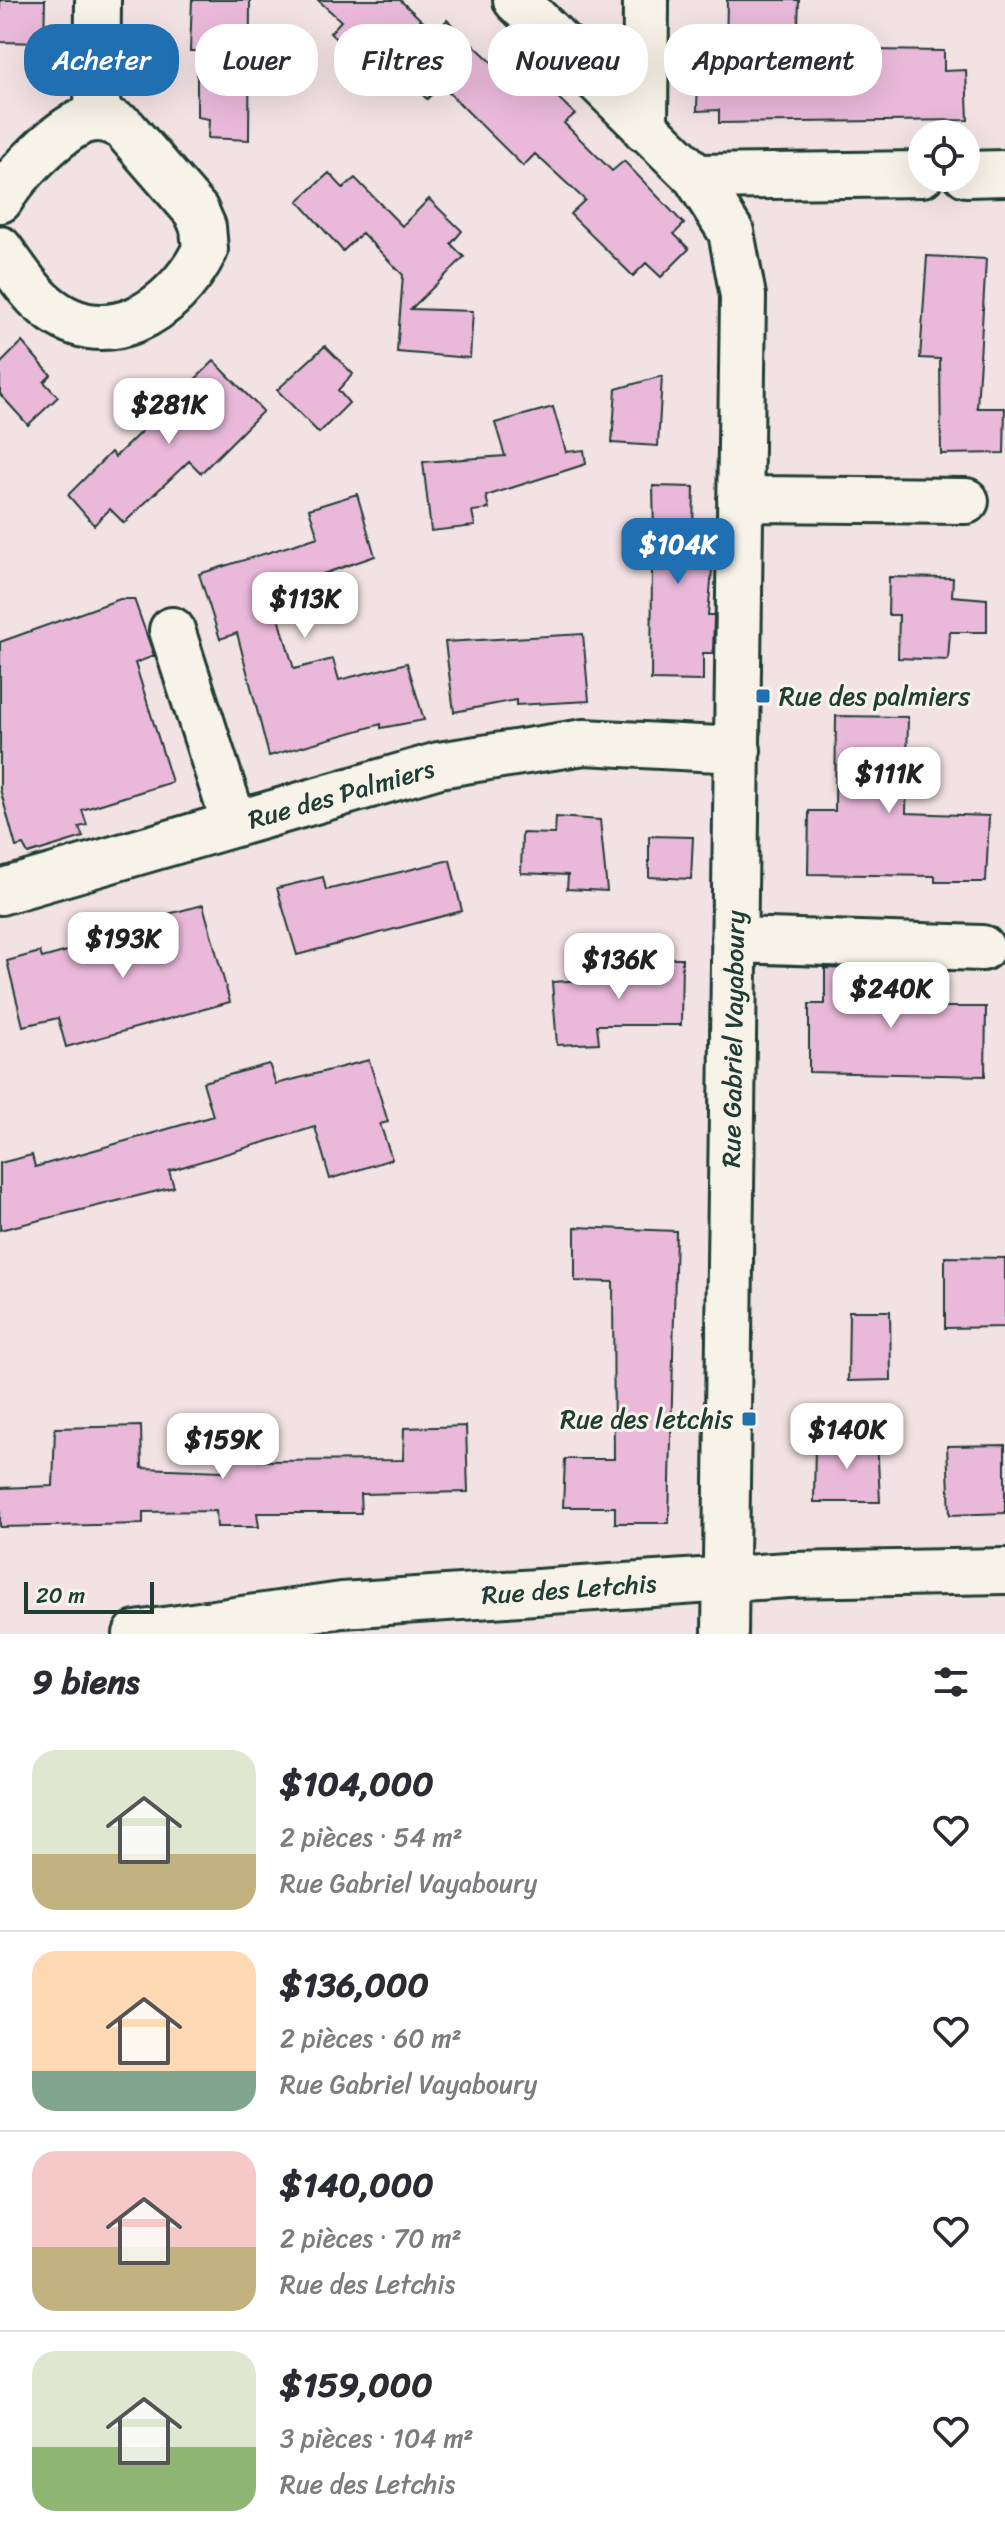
<!DOCTYPE html>
<html lang="fr">
<head>
<meta charset="utf-8">
<style>
  body { margin:0; font-family:Sriracha,sans-serif; background:#f2f2f3; color:#2b2b33; height:100vh; display:flex; flex-direction:column; font-size:30px; white-space:nowrap }
  * { box-sizing:border-box; margin:0 }
  p { font-size:26px; color:#7c7c81 }
  .icon { flex:none; width:44px; height:44px; fill:none; stroke:currentColor; stroke-width:2; stroke-linecap:round; stroke-linejoin:round }
  .map { position:relative; height:1634px; overflow:hidden }
  .panel { display:flex; flex-direction:column; background:#fff; flex:1 }
  .panel>* { flex:none }
  .guide { position:absolute; left:24px; top:24px; width:958px; height:72px; display:flex; gap:16px }
  .tools { position:absolute; left:908px; top:120px; display:grid; gap:16px }
  .tools a { display:grid; place-items:center; width:72px; height:72px; border-radius:50%; background:#fff; box-shadow:0 8px 32px #0002; font-size:40px }
  .scale { position:absolute; left:24px; bottom:20px; width:130px; box-sizing:border-box; padding-left:8px; border:4px solid #1f3d34; border-top:0; font-size:22px; line-height:28px; white-space:nowrap; color:#1f3d34; -webkit-text-stroke:6px #f7f3e8; paint-order:stroke }
  .price { position:absolute; translate:-50% -68px; padding:0 18px; border-radius:16px; background:#fff; color:#222; font-size:26px; line-height:52px; filter:drop-shadow(0 2px 4px #0008) }
  .price::after { content:''; position:absolute; left:50%; top:48px; width:24px; height:18px; margin-left:-12px; background:inherit; clip-path:polygon(0 0,100% 0,50% 100%) }
  .price.current { background:#1f6fb2; color:#fff }
  ul { padding:0; list-style:none }
  li { display:flex; align-items:center; gap:24px; height:200px; padding:0 32px }
  li+li { border-top:2px solid #e1e1e2 }
  li span { display:grid; place-items:center; flex:none; width:224px; height:160px; border-radius:24px; color:#555 }
  li>.icon { margin-inline-start:auto }
  span .icon { width:96px; height:96px; fill:#fffc; stroke-width:1 }
  li b { font-size:34px }
  h2 { display:flex; justify-content:space-between; align-items:center; height:96px; padding:0 32px; font-size:34px }
  .chip { padding:0 28px; border-radius:32px; background:#fff; box-shadow:0 8px 32px #0002; font-size:28px; line-height:72px }
  .chip.current { background:#1f6fb2; color:#fff }
  .map>svg:first-child { display:block }
</style>
</head>
<body>
<div class="map">
<svg width="1005" height="1634" viewBox="0 0 1005 1634">
  <rect width="100%" height="100%" fill="#f3e2e4"/>
  <filter id="ink" filterUnits="userSpaceOnUse"><feTurbulence type="fractalNoise" baseFrequency=".0125" numOctaves="2"/><feDisplacementMap in="SourceGraphic" scale="16" xChannelSelector="R" yChannelSelector="G"/><feConvolveMatrix kernelMatrix="1 2 1 2 8 2 1 2 1" color-interpolation-filters="sRGB"/></filter>
  <g filter="url(#ink)">
    <path fill="#eab9da" stroke="#1f3d34" stroke-width="2" d="M0 0H45L44 43 0 42Z
      M192 0H250L249 140 208 138 209 119 197 117V51H190Z
      M318 0H400L435 33 447 20 497 67 511 52 575 114 564 123 612 171 624 161 684 224 674 234 689 249 661 277 646 263 633 276 570 214 585 200 535 154 523 166 441 85 427 99 375 49 361 64 330 33 341 21Z
      M727 0H799L797 49 944 51V71L966 70 968 120 719 123V110L697 111 698 67H721L720 51H726Z
      M329 173 343 188 355 178 402 226 429 199 462 231 451 244 464 257 411 309 473 311 470 358 397 352 403 275 362 233 343 251 298 201Z
      M927 256 986 259 977 408H1005L1004 453 941 454 940 359 920 358Z
      M22 342 51 375 44 382 58 397 28 425 0 394V364Z
      M325 346 353 374 338 390 349 403 319 433 277 390Z
      M214 361 263 411 201 473 189 461 124 523 110 509 94 525 68 495 111 452 115 457Z
      M662 376 658 446 612 443 616 389Z
      M553 407 566 452 584 450 586 464 486 496 489 509 472 511 475 526 431 531 423 462 505 456 495 423Z
      M653 486 694 487 693 534 715 535 708 615H714L713 653H703V681L651 680 652 567 634 568V535H654Z
      M357 494 375 556 271 592 283 632 294 669 333 659 339 680 407 663 424 720 381 728V724L269 756 237 633 220 639 199 574 318 537 309 509Z
      M889 577 953 578 952 596 987 599V632H950L948 660 898 658 899 615H888Z
      M120 599H134L154 656 135 663 172 782 82 810 87 825 79 827 83 837 28 854 23 845 16 847 0 789V642Z
      M583 634 589 701 516 705V700L454 712 445 642Z
      M836 716 908 717 906 813 989 816 986 882H935V876L808 874 809 811H835Z
      M556 817 600 820 607 891 567 889 568 875 521 873 522 833 555 834Z
      M649 836 693 837 691 879 649 877Z
      M450 860 462 911 297 955 277 888 323 877 326 890Z
      M203 905 230 1002 66 1047 58 1018 23 1026 7 961 40 952 42 958 158 926 156 917Z
      M640 958H682L681 1025H597L599 1043 557 1045 552 982 639 977Z
      M825 968 906 971 907 1007H986L985 1076 809 1072V1004H825Z
      M369 1060 388 1122 380 1124 392 1159 330 1179 315 1127 169 1171 174 1187 0 1230V1163L32 1155 35 1167 213 1116 203 1082 269 1064 276 1084Z
      M575 1227 676 1231 669 1523H615V1507H563L565 1459H614L613 1282 575 1281Z
      M945 1257 1005 1258V1327L945 1328Z
      M849 1311H890L891 1380 848 1381Z
      M141 1426 142 1468 223 1471 224 1455H258V1461L403 1460 404 1428 466 1426 468 1492 360 1494 361 1513H257L259 1527H217L216 1511 143 1512V1524L0 1527V1488L53 1486 55 1428Z
      M877 1438 880 1502H814L815 1440Z
      M1005 1445V1513L950 1515 947 1446Z"/>
    <g fill="none" stroke-linecap="round" stroke-linejoin="round">
      <g stroke="#1f3d34" stroke-width="50">
        <path id="minor" d="M516 0 696 177 731 232 743 296 725 1634
          M97 118 98 0
          M645 129 646 0
          M966 174 1005 173
          M696 177 922 174
          M0 200C14 177 61 126 88 120 102 117 112 121 124 128L196 211 203 227 205 250C174 311 104 358 42 302 26 288 13 266 0 249
          M740 499 966 501
          M172 630 234 823
          M0 892 439 765 584 742 738 750
          M734 940 982 948
          M136 1634 342 1605 788 1575 1005 1571"/>
      </g>
      <use href="#minor" stroke="#f7f3e8" stroke-width="44"/>
    </g>
  </g>
  <g fill="#1f6fb2" stroke="#f7f3e8" stroke-width="3">
    <rect x="755" y="688" width="16" height="16" rx="4"/>
    <rect x="741" y="1411" width="16" height="16" rx="4"/>
  </g>
  <g text-anchor="middle" dominant-baseline="central" stroke-width="6" stroke-linejoin="round" paint-order="stroke">
    <g font-size="26" fill="#1f3d34" stroke="#f7f3e8" text-anchor="start">
      <text x="779" y="696">Rue des palmiers</text>
      <text x="733" y="1419" text-anchor="end">Rue des letchis</text>
    </g>
    <g font-size="26" fill="#1f3d34" stroke="#f7f3e8">
      <text transform="translate(341 794) rotate(-16)">Rue des Palmiers</text>
      <text transform="translate(733 1039) rotate(-89)">Rue Gabriel Vayaboury</text>
      <text transform="translate(569 1589) rotate(-4)">Rue des Letchis</text>
    </g>
  </g>
</svg>
<div class="tools">
<a><svg class="icon" aria-label="locate" viewBox="0 0 24 24"><circle cx="12" cy="12" r="6"/><path d="M12 2v4M12 18v4M2 12h4M18 12h4"/></svg></a>
</div>
<div class="scale">20 m</div>
<b class="price" style="left:169px;top:446px">$281K</b>
<b class="price current" style="left:678px;top:586px">$104K</b>
<b class="price" style="left:305px;top:640px">$113K</b>
<b class="price" style="left:889px;top:815px">$111K</b>
<b class="price" style="left:123px;top:980px">$193K</b>
<b class="price" style="left:619px;top:1001px">$136K</b>
<b class="price" style="left:891px;top:1030px">$240K</b>
<b class="price" style="left:847px;top:1471px">$140K</b>
<b class="price" style="left:223px;top:1481px">$159K</b>
<div class="guide">
<a class="chip current">Acheter</a>
<a class="chip">Louer</a>
<a class="chip">Filtres</a>
<a class="chip">Nouveau</a>
<a class="chip">Appartement</a>
</div>
</div>
<section class="panel">
<h2>9 biens<svg class="icon" aria-label="filters" viewBox="0 0 24 24"><path d="M4 7h16M4 17h16"/><circle cx="9" cy="7" r="2"/><circle cx="15" cy="17" r="2"/></svg></h2>
<ul>
<li><span style="background:linear-gradient(#dfe7d0 65%,#c2b280 0)"><svg class="icon" aria-label="home" viewBox="0 0 24 24"><path d="M3 11l9-7 9 7M6 9v11h12V9"/></svg></span><div><b>$104,000</b><p>2 pièces · 54 m²</p><p>Rue Gabriel Vayaboury</p></div><svg class="icon" aria-label="heart" viewBox="0 0 24 24"><path d="M12 20l-8-8c-3-5 5-10 8-4 3-6 11-1 8 4z"/></svg></li>
<li><span style="background:linear-gradient(#ffd9b3 75%,#7fa58c 0)"><svg class="icon" aria-label="home" viewBox="0 0 24 24"><path d="M3 11l9-7 9 7M6 9v11h12V9"/></svg></span><div><b>$136,000</b><p>2 pièces · 60 m²</p><p>Rue Gabriel Vayaboury</p></div><svg class="icon" aria-label="heart" viewBox="0 0 24 24"><path d="M12 20l-8-8c-3-5 5-10 8-4 3-6 11-1 8 4z"/></svg></li>
<li><span style="background:linear-gradient(#f6c9c9 60%,#c2b280 0)"><svg class="icon" aria-label="home" viewBox="0 0 24 24"><path d="M3 11l9-7 9 7M6 9v11h12V9"/></svg></span><div><b>$140,000</b><p>2 pièces · 70 m²</p><p>Rue des Letchis</p></div><svg class="icon" aria-label="heart" viewBox="0 0 24 24"><path d="M12 20l-8-8c-3-5 5-10 8-4 3-6 11-1 8 4z"/></svg></li>
<li><span style="background:linear-gradient(#dfe7d0 60%,#8fb573 0)"><svg class="icon" aria-label="home" viewBox="0 0 24 24"><path d="M3 11l9-7 9 7M6 9v11h12V9"/></svg></span><div><b>$159,000</b><p>3 pièces · 104 m²</p><p>Rue des Letchis</p></div><svg class="icon" aria-label="heart" viewBox="0 0 24 24"><path d="M12 20l-8-8c-3-5 5-10 8-4 3-6 11-1 8 4z"/></svg></li>
</ul>
</section>
</body>
</html>
